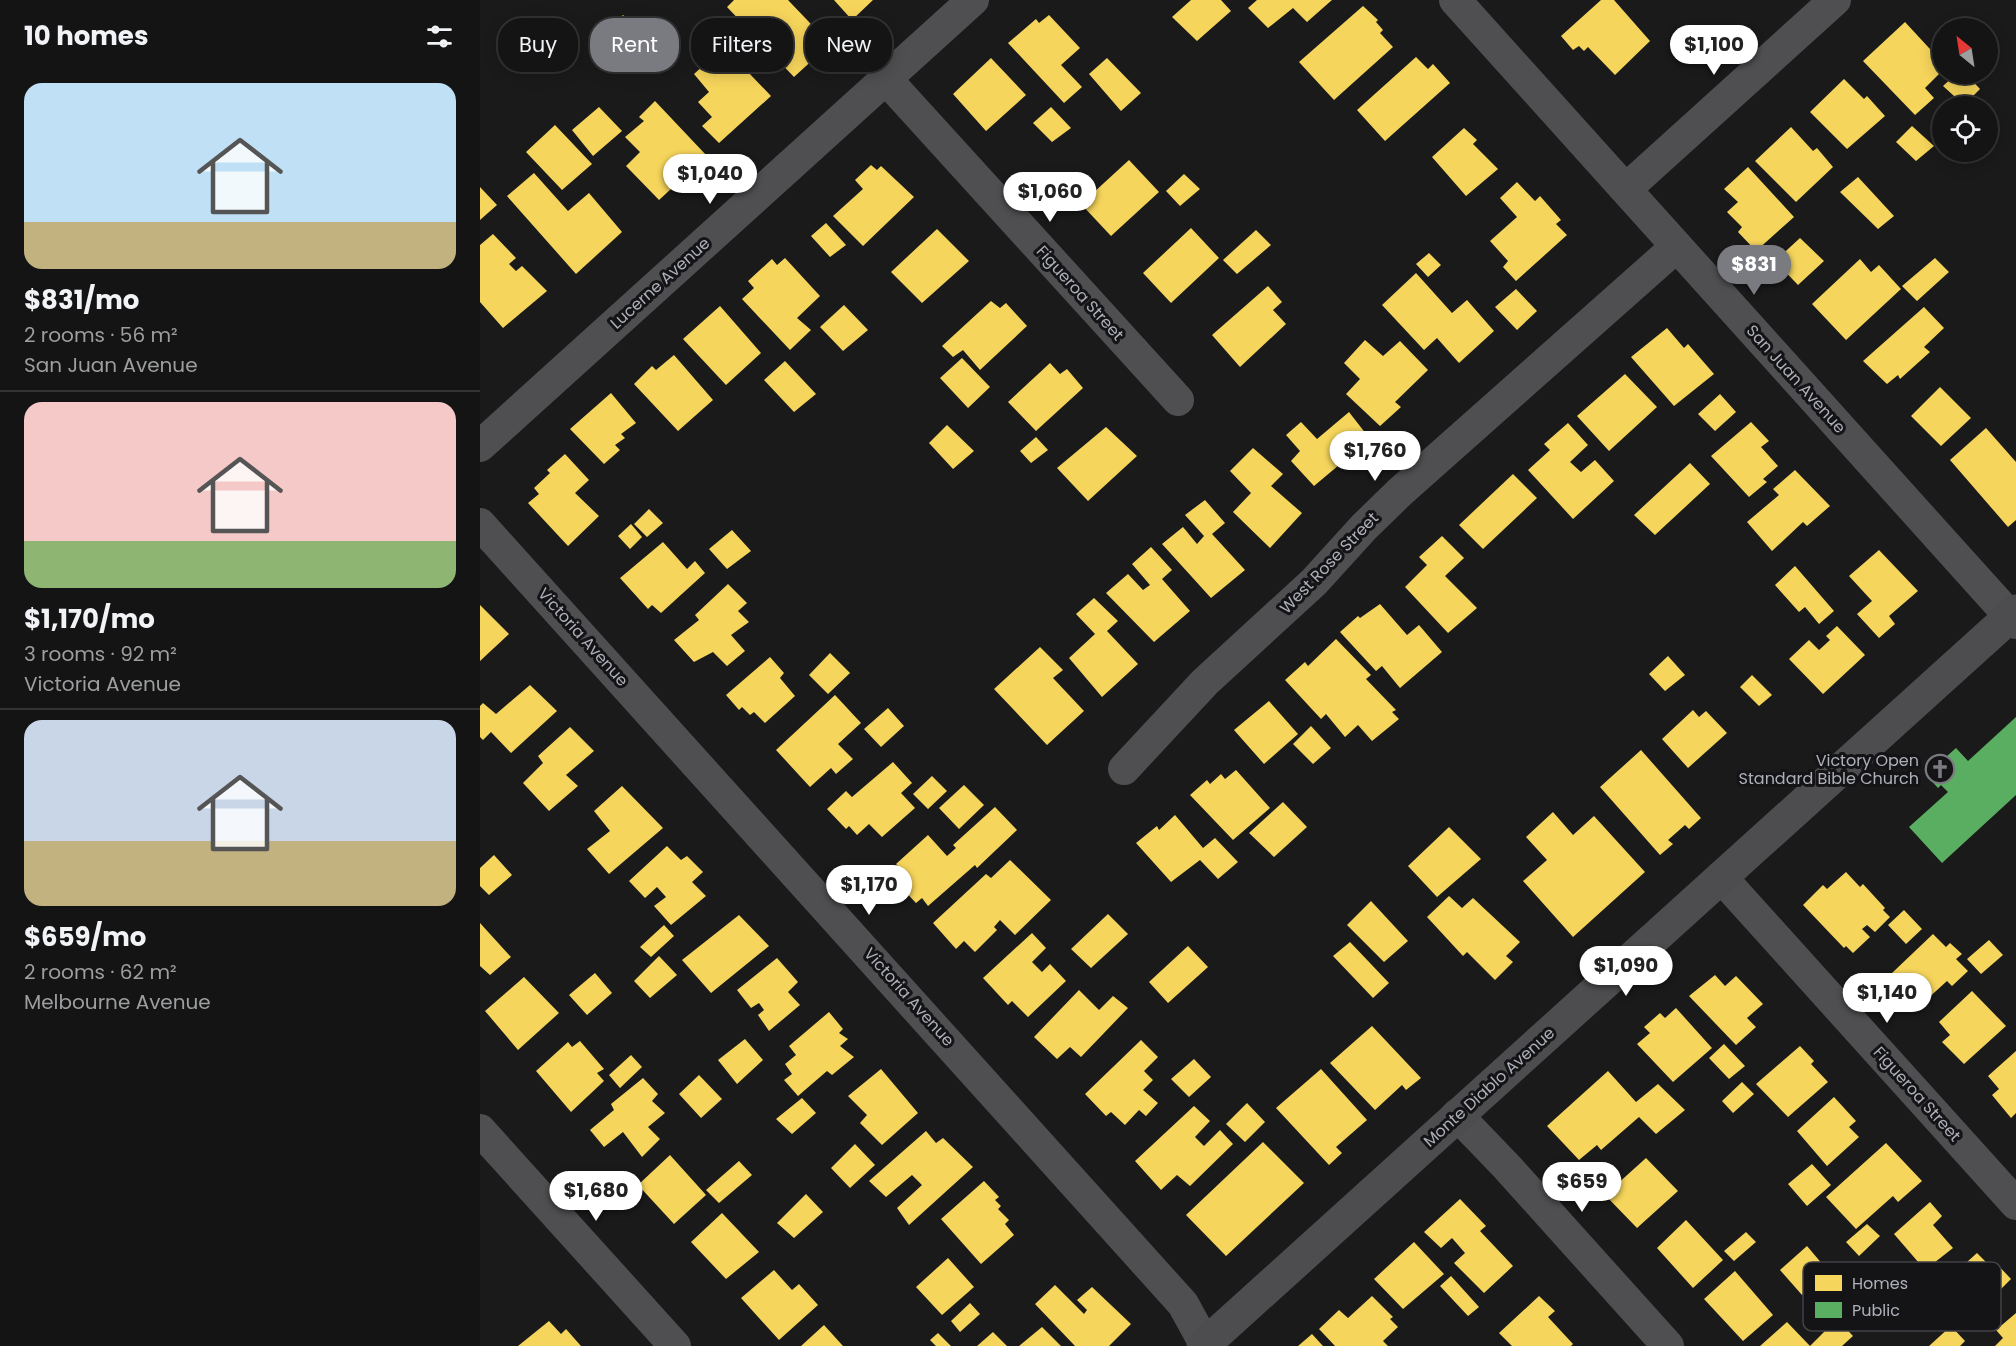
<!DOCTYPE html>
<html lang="en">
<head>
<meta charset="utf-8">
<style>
  body { margin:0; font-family:Poppins,sans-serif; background:#212122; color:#f1f3f6; height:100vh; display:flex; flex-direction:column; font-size:22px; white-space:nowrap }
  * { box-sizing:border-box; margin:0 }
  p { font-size:20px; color:#9d9ea0 }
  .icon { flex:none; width:33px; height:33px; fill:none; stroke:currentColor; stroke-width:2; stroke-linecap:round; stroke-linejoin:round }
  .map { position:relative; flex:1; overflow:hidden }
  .drawer { display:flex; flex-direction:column; background:#141414; width:480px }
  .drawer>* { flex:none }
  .hud { position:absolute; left:18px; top:18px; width:570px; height:54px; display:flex; gap:12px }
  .needle { width:39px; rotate:330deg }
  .buttons { position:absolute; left:1452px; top:18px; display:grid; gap:12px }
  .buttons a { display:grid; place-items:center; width:66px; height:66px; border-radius:50%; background:#141414; box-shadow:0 3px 15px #0003,0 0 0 2px #333334; font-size:30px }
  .price { position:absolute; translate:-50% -51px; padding:0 14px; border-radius:21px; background:#fff; color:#222; font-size:20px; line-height:39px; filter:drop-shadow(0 2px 3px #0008) }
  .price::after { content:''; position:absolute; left:50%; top:36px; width:18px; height:14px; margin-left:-9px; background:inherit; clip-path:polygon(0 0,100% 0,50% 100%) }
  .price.active { background:#7a7b81; color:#fff }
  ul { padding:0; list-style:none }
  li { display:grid; align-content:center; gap:12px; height:318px; padding:0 24px }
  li+li { border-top:2px solid #333334 }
  li span { display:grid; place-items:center; height:186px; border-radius:18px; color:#555 }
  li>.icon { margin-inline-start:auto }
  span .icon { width:108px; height:108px; fill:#fffc; stroke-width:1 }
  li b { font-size:26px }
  h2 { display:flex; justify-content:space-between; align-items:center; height:72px; padding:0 24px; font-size:26px }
  .pill { padding:0 21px; border-radius:24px; background:#141414; box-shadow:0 3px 15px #0003,0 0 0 2px #333334; font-size:21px; line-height:54px }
  .pill.active { background:#7a7b81; color:#fff }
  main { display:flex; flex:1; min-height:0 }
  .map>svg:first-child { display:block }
</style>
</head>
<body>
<main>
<section class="drawer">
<h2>10 homes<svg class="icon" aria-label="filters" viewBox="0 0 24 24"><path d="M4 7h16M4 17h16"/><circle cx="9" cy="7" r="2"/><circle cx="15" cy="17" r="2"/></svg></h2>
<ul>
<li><span style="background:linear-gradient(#bfe0f5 75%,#c2b280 0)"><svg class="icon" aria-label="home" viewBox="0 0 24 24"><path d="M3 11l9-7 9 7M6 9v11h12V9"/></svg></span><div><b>$831/mo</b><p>2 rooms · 56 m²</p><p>San Juan Avenue</p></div></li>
<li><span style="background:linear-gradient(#f6c9c9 75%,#8fb573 0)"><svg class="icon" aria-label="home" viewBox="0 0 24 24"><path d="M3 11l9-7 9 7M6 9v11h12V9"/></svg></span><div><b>$1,170/mo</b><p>3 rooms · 92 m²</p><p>Victoria Avenue</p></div></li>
<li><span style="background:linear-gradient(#c9d6e8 65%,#c2b280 0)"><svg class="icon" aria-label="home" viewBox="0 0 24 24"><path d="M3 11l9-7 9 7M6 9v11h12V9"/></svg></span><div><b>$659/mo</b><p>2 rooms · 62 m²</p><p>Melbourne Avenue</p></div></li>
</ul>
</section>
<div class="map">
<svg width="1536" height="1346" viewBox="0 0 1536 1346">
  <rect width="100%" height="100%" fill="#1a1a1a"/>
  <path fill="#f6d55c" d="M254 0H308L350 44 314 77 247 7Z
    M354 0H393L372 20Z
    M711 0H741L751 11 717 41 692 17Z
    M777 0H852L827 22 813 8 788 28 768 8Z
    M1121 0H1134L1170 41 1135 75 1108 47 1104 51 1099 46 1093 50 1081 36Z
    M883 6 898 20 896 22 903 30 900 33 913 47 854 100 819 62Z
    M143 15 185 57 168 73 128 29Z
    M569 15 600 48 581 65 602 87 584 103 528 43 556 19 559 23Z
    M1425 22 1462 62V71L1445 88 1454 98 1435 115 1383 61Z
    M244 47 291 96 239 143 222 126 232 117 218 102 229 92 214 74Z
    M936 57 948 69 953 64 970 83 905 141 877 110Z
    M511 58 546 95 506 131 473 94Z
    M627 58 661 93 641 111 609 74Z
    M1476 74H1486L1500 89 1484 105 1463 86Z
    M1364 79 1384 99 1387 96 1405 116 1367 149 1330 112Z
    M175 101 227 156 179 200 146 166 160 152 145 137 164 121 159 117Z
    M119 107 142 131 113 156 92 130Z
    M571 107 591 128 572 142 553 123Z
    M75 125 112 164 82 190 46 152Z
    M1432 126 1454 146 1436 161 1416 142Z
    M1311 127 1333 151 1337 148 1353 167 1316 202 1275 161Z
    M984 128 997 140 993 144 1018 169 986 196 952 157Z
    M649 160 679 192 631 236 601 204Z
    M391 165 397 170 401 166 434 197 383 246 353 216 383 189 375 180Z
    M1268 167 1314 217 1276 251 1258 232 1262 227 1247 212 1258 202 1244 189Z
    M54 173 88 211 109 193 142 232 96 274 27 196Z
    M704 174 720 189 700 206 686 191Z
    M1378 177 1414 216 1398 229 1360 192Z
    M1037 182 1055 201 1060 196 1081 220 1076 224 1087 235 1036 281 1023 267 1028 261 1010 241 1037 217 1020 198Z
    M0 187 17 205 0 220Z
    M346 223 366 245 350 257 331 236Z
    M711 228 739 258 691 303 663 273Z
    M457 229 489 261 442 303 411 272Z
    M776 230 791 245 757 274 743 260Z
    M13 234 36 258 29 264 36 271 42 266 67 291 23 328 0 302V245Z
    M1320 238 1344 261 1318 285 1295 261Z
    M949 253 961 265 948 277 936 264Z
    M305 258 340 296 317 318 331 330 310 350 262 299 274 288 268 281 292 259 297 265Z
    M1455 258 1469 272 1437 301 1422 286Z
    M1380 259 1391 272 1399 265 1421 289 1366 340 1332 304Z
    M936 273 972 313 987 300 1014 331 979 363 957 338 944 350 902 305Z
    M788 286 802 302 793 310 806 324 760 367 732 335Z
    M1036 289 1057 311 1037 330 1015 307Z
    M511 301 520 308 526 303 547 326 500 370 483 350 473 357 462 346Z
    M364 305 388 330 363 351 340 327Z
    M240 306 281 353 246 385 203 339Z
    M1444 307 1464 328 1444 347 1450 352 1420 379 1418 375 1407 384 1383 361Z
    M1187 328 1204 348 1208 344 1234 374 1194 406 1151 357Z
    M885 340 903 356 920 341 948 370 915 402 921 407 900 426 866 394 880 379 864 363Z
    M194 355 233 400 198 431 154 384 172 366 176 370Z
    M482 358 510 387 488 408 460 378Z
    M305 361 336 394 314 412 284 380Z
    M570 363 580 374 587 369 603 388 556 431 528 402Z
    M1145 374 1177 407 1129 451 1097 416Z
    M1460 387 1491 418 1461 446 1431 416Z
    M131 393 156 423 141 434 145 438 135 445 140 450 124 464 90 429Z
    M1240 394 1256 412 1235 431 1218 414Z
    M869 412 890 439 834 486 811 461 820 451 806 435 821 422 837 439Z
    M1271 422 1289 441 1281 447 1298 466 1283 479 1287 482 1269 497 1231 456Z
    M1088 423 1108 445 1090 462 1101 472 1115 460 1134 481 1093 519 1048 470 1070 450 1064 444Z
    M467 425 494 451 473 469 449 443Z
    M626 427 657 456 608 501 577 468Z
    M1506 428 1536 462V520L1528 527 1470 460Z
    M556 437 568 450 551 463 540 451Z
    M773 448 803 474 791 486 822 513 790 548 753 512 771 493 750 471Z
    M85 454 109 480 95 493 119 516 88 546 48 503 59 494 54 488 70 473 67 470Z
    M1210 463 1230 484 1175 535 1154 515Z
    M1315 470 1350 506 1327 526 1323 522 1292 551 1267 522 1299 495 1293 489Z
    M1033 474 1057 498 1003 549 979 525Z
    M725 500 745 523 732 534 765 570 731 598 682 544 703 527 717 544 724 536 705 515Z
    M169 509 183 523 167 537 154 524Z
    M151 524 162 537 150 549 138 536Z
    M252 530 271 551 247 569 229 549Z
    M962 536 984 558 965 576 997 608 968 633 925 587 947 565 939 557Z
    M183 542 207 569 215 561 225 573 181 613 172 605 168 609 140 578Z
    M671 547 692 570 682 579 710 611 674 642 626 593 648 574 663 590 670 585 652 564Z
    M1399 550 1438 591 1409 616 1415 624 1399 638 1377 614 1392 601 1369 576Z
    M1315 566 1354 611 1339 624 1325 607 1319 612 1295 585Z
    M248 584 267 603 258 611 269 622 251 635 265 651 247 666 233 652 214 662 194 640 219 620 215 615Z
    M614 598 638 621 627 631 658 664 622 697 589 658 615 634 596 614Z
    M900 604 927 635 939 625 962 652 920 688 902 666 896 671 860 632 878 616 880 618Z
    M0 605 29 634 0 661Z
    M1357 626 1385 655 1343 694 1309 659 1329 640 1339 650 1350 640 1346 636Z
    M856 639 891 675 886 679 916 710 912 712 919 719 892 741 878 725 865 737 846 714 841 719 805 680 825 662 828 666Z
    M560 647 583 670 573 678 604 711 567 745 514 689Z
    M350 653 370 673 348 694 329 675Z
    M1188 656 1205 675 1185 691 1169 674Z
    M290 657 304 673 300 678 315 696 285 723 274 712 270 715 262 707 259 710 246 695Z
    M1272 675 1292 695 1279 706 1260 687Z
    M50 685 77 711 31 753 11 732 3 740 0 737V706L3 703 16 714Z
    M355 695 381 723 358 744 373 759 356 774 351 768 330 787 296 750Z
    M789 701 818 734 784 764 754 730Z
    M408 708 424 726 401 747 384 729Z
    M1213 710 1219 717 1226 711 1247 733 1208 768 1182 739Z
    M831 726 851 748 833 764 813 744Z
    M90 727 114 751 86 775 98 786 69 811 43 783 63 763 58 756Z
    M1161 750 1221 818 1209 829 1205 825 1188 840 1193 844 1180 855 1120 787Z
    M413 762 432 783 421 793 435 808 402 837 389 824 377 835 369 826 366 829 347 809 366 791 372 797Z
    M756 770 790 808 753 840 710 795 727 780 730 784 741 774 745 779Z
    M452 776 467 791 448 809 433 794Z
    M484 785 504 805 479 829 459 808Z
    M142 786 183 828 129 874 107 849 130 831 114 811Z
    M803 802 827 827 794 857 769 833Z
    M515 807 537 830 497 868 495 865 448 906 442 898 436 903 414 880 424 872 416 864 448 835 467 856 476 848 473 845Z
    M1073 812 1093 835 1114 816 1165 872 1093 937 1043 881 1067 860 1046 837Z
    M695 815 723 848 735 838 758 862 738 879 720 860 691 882 656 843 677 826 679 830Z
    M969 827 1001 859 957 897 928 866Z
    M187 846 201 860 207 856 223 872 212 882 226 896 191 925 174 906 186 897 177 887 165 898 149 881Z
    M14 855 32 875 9 895 0 886V868Z
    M530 860 571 900 535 935 520 920 514 927 517 930 495 952 484 941 476 949 453 923 506 874 511 878Z
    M1366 872 1380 887 1383 884 1405 908 1403 910 1410 917 1395 932 1387 925 1382 929 1390 937 1373 953 1366 946 1364 948 1323 905 1343 885 1347 889Z
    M969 896 982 908 993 898 1040 942 1026 956 1033 962 1015 980 987 952 983 956 947 917Z
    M891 901 928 941 904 962 867 925Z
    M1424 910 1442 929 1426 944 1408 925Z
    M628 914 648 934 611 968 591 949Z
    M259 915 289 946 231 993 202 960Z
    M0 923 31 957 10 975 0 966Z
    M184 925 194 936 171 957 160 947Z
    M552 933 566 948 552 962 562 972 570 964 586 981 548 1017 532 1001 528 1005 503 978Z
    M1453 934 1466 947 1470 943 1482 954 1476 959 1488 971 1472 986 1467 981 1434 1011 1415 991 1422 984 1412 973Z
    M1509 940 1523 955 1501 974 1487 959Z
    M870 942 909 983 893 998 853 956Z
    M708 946 728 967 688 1003 669 982Z
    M179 956 197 975 170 998 154 981Z
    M297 958 318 982 308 992 320 1005 289 1031 278 1015 284 1010 279 1003 271 1008 257 990Z
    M115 973 132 993 107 1015 89 995Z
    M1235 975 1245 986 1256 976 1283 1004 1267 1018 1276 1027 1256 1045 1209 996Z
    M44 977 79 1013 38 1050 5 1011Z
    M599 990 619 1010 633 996 648 1008 601 1057 590 1047 577 1059 554 1037Z
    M1492 991 1526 1026 1484 1064 1462 1042 1470 1035 1459 1022Z
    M1196 1008 1232 1048 1193 1082 1157 1044 1170 1033 1164 1027 1180 1013 1185 1018Z
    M349 1012 363 1029 359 1033 368 1039 360 1046 374 1057 352 1075 347 1071 318 1096 304 1080 312 1074 305 1064 316 1055 309 1046Z
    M892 1026 941 1078 926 1090 922 1085 895 1110 850 1063Z
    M265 1039 283 1060 257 1084 238 1060Z
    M661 1040 678 1057 664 1071 673 1080 663 1090 678 1103 666 1116 659 1110 645 1125 631 1112 626 1116 605 1094Z
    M100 1041 124 1069 117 1073 124 1081 91 1112 56 1071 88 1042 92 1047Z
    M1244 1044 1265 1066 1249 1079 1229 1058Z
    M1320 1046 1334 1061 1331 1064 1348 1082 1308 1117 1276 1084Z
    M1536 1051V1113L1531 1118 1512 1095 1519 1089 1508 1076Z
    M151 1055 162 1067 140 1088 129 1075Z
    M714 1059 731 1077 709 1097 691 1079Z
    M401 1069 438 1113 402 1145 380 1123 387 1115 368 1096Z
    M841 1069 887 1120 856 1147 862 1153 849 1165 796 1108Z
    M1128 1071 1156 1102 1178 1084 1205 1110 1176 1134 1159 1117 1121 1150 1117 1145 1099 1160 1067 1126Z
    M219 1075 242 1099 221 1118 199 1094Z
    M163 1078 178 1094 172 1101 185 1113 168 1127 180 1139 162 1157 143 1132 124 1147 110 1130 134 1110 131 1104Z
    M1262 1082 1274 1094 1253 1113 1242 1101Z
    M1354 1097 1376 1121 1369 1127 1379 1137 1347 1166 1317 1131Z
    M322 1098 336 1113 312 1134 296 1119Z
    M767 1103 785 1122 765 1142 746 1124Z
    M714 1106 730 1121 715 1137 724 1146 740 1130 753 1144 710 1186 697 1175 681 1190 655 1161Z
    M446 1131 456 1143 463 1138 493 1167 429 1225 417 1208 442 1185 432 1175 406 1197 389 1181Z
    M783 1142 824 1183 746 1256 706 1215Z
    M1406 1143 1442 1181 1418 1202 1413 1196 1376 1229 1346 1197Z
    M375 1144 395 1165 370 1188 351 1168Z
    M190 1155 226 1195 194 1224 158 1185Z
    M1166 1158 1198 1191 1157 1228 1125 1195Z
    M259 1161 272 1175 239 1203 226 1190Z
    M1332 1164 1351 1185 1327 1206 1308 1184Z
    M504 1181 519 1197 515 1200 521 1206 518 1209 529 1220 525 1224 534 1235 501 1264 461 1219Z
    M326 1194 343 1212 314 1238 297 1223Z
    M980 1199 1006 1226 1000 1231 1033 1266 1004 1293 974 1263 985 1253 972 1238 961 1248 944 1232Z
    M1450 1202 1462 1216 1453 1225 1473 1248 1445 1270 1414 1234Z
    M242 1213 279 1252 246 1279 211 1242Z
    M1206 1220 1243 1260 1213 1288 1177 1248Z
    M1387 1224 1400 1236 1379 1256 1366 1242Z
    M1266 1232 1276 1242 1254 1261 1244 1251Z
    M934 1242 964 1274 923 1309 894 1279Z
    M1327 1246 1349 1272 1322 1295 1300 1270Z
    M1497 1253 1510 1266 1515 1262 1531 1279 1487 1323 1475 1310 1467 1317 1453 1302 1462 1294 1457 1289Z
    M468 1258 494 1287 462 1315 436 1287Z
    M294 1270 312 1290 319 1284 338 1305 299 1340 261 1298Z
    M1255 1271 1293 1315 1263 1341 1224 1299Z
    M971 1276 999 1307 988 1316 960 1286Z
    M575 1285 604 1314 607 1310 597 1300 612 1287 651 1324 629 1346H595L555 1304Z
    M892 1296 913 1317 910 1319 918 1327 903 1341 908 1346H855L839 1329 859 1310 868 1318Z
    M1059 1296 1075 1311 1068 1317 1093 1344 1091 1346H1032L1019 1333Z
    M490 1303 500 1314 480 1332 471 1321Z
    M1536 1313V1346H1515L1523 1338 1516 1330Z
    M1357 1319 1373 1336 1362 1346H1280L1307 1322 1330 1346Z
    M69 1321 81 1334 86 1329 101 1346H38Z
    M344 1325 363 1346H321Z
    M1471 1326 1485 1341 1480 1346H1449Z
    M562 1327 581 1346H539Z
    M513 1332 527 1346H497Z
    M458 1333 471 1346H456L450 1340Z
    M832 1334 843 1346H818Z"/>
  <path fill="#5aae61" d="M1536 717V795L1462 863 1429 827 1468 792 1461 785 1458 788 1446 775 1476 748 1488 761Z"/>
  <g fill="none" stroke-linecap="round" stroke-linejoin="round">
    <path stroke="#4f4f52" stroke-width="32" d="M975 0 1536 623
      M406 79 698 400
      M1146 189 1355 0
      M0 446 493 0
      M0 524 703 1304 726 1346
      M644 769 725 682 834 582 884 527 920 492 1196 247
      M1241 877 1536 1204
      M977 1115 1027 1167 1188 1346
      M0 1130 195 1346"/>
    <path stroke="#4d4d50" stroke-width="33" d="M723 1346 1536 611"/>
  </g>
  <defs>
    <g id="church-ring" transform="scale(1.5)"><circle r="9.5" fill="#141416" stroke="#7a7b81" stroke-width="1.5"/><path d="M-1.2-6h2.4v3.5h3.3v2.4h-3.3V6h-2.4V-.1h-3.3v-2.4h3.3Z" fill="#7a7b81"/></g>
  </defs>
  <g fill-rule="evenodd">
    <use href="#church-ring" x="1460" y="769"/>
  </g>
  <g text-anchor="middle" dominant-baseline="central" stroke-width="6" stroke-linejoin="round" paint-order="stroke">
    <g font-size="16" fill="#adafb9" stroke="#141416">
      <text transform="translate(180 283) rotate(-42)">Lucerne Avenue</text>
      <text transform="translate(600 293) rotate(48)">Figueroa Street</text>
      <text transform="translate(1316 379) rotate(48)">San Juan Avenue</text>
      <text transform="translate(849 563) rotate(-46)">West Rose Street</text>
      <text transform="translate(103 637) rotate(48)">Victoria Avenue</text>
      <text transform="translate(429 997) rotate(48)">Victoria Avenue</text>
      <text transform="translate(1009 1087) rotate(-42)">Monte Diablo Avenue</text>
      <text transform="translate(1437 1094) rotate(48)">Figueroa Street</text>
    </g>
    <g font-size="16" fill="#adafb9" stroke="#141416" text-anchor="end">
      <text x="1439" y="760">Victory Open<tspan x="1439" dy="18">Standard Bible Church</tspan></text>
    </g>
  </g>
  <rect x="1323" y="1262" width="198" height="69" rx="9" fill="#141416" stroke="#424247" stroke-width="1.5"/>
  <rect x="1335" y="1275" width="27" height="16" fill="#f6d55c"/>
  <rect x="1335" y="1302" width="27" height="16" fill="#5aae61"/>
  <g font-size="16" fill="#adafb9">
    <text x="1372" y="1289">Homes</text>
    <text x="1372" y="1316">Public</text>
  </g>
</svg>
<div class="buttons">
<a><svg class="needle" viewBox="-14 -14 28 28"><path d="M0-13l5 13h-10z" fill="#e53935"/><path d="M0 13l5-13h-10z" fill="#9d9ea0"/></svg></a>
<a><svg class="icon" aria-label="locate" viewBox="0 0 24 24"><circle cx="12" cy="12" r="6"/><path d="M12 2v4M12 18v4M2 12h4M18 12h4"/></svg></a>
</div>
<b class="price" style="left:1234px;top:76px">$1,100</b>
<b class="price" style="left:230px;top:205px">$1,040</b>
<b class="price" style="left:570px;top:223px">$1,060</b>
<b class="price active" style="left:1274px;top:296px">$831</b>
<b class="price" style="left:895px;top:482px">$1,760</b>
<b class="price" style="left:389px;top:916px">$1,170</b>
<b class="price" style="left:1146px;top:997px">$1,090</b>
<b class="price" style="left:1407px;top:1024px">$1,140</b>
<b class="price" style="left:1102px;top:1213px">$659</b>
<b class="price" style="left:116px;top:1222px">$1,680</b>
<div class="hud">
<a class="pill">Buy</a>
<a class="pill active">Rent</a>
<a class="pill">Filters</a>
<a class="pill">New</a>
</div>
</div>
</main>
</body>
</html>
